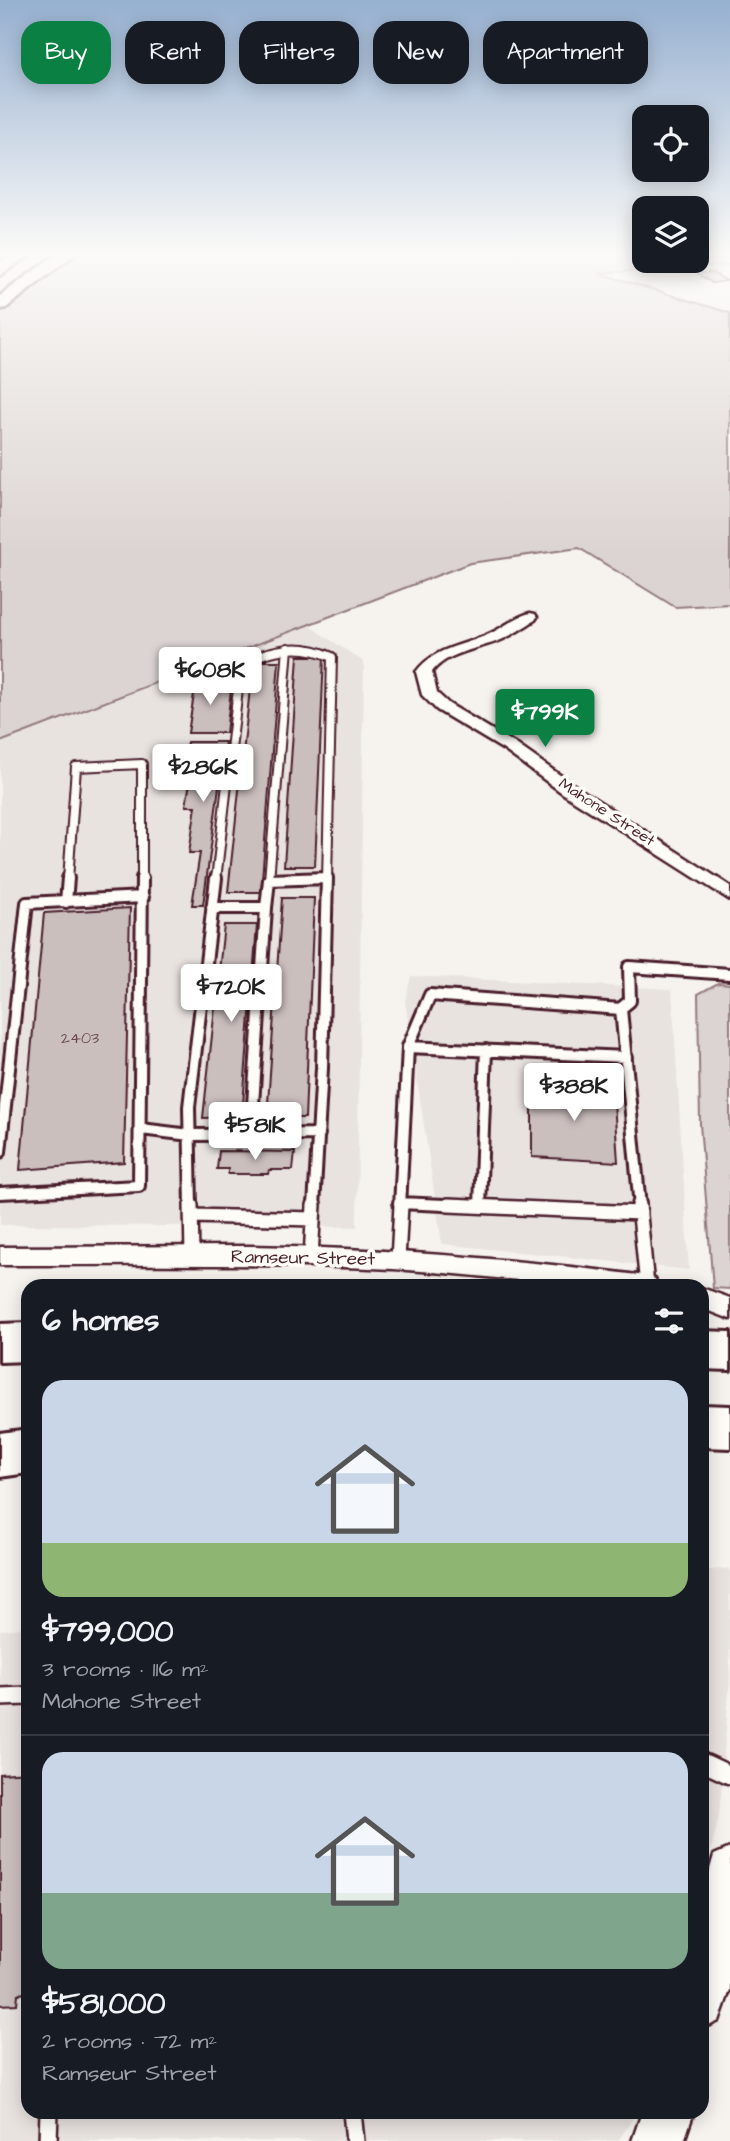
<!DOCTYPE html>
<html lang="en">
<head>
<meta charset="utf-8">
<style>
  body { margin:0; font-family:"Architects Daughter",sans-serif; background:#20242c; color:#f1f3f6; height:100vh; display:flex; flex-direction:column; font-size:26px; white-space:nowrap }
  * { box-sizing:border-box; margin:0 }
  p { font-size:23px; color:#9ea1a6 }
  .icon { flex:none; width:38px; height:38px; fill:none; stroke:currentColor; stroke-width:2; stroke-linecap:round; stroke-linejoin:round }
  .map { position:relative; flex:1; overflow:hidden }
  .side { position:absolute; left:21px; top:1279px; width:688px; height:840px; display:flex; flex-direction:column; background:#171b24; border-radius:21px; box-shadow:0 4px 18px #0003 }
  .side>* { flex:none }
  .guide { position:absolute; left:21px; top:21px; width:690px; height:63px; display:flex; gap:14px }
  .controls { position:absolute; left:632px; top:105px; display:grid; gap:14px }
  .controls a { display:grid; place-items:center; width:77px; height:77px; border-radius:14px; background:#171b24; box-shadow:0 4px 18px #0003; font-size:35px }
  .price { position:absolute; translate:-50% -60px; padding:0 16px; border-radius:7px; background:#fff; color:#222; font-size:23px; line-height:46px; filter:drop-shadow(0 2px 4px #0008) }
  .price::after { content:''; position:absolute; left:50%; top:42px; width:21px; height:16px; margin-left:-10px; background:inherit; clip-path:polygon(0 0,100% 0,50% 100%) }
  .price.current { background:#0b8043; color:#fff }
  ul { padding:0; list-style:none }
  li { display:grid; align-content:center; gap:14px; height:371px; padding:0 21px }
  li+li { border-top:2px solid #363941 }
  li span { display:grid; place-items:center; height:217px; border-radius:21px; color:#555 }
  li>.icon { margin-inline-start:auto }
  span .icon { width:126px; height:126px; fill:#fffc; stroke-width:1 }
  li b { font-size:30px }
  h2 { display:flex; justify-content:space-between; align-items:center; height:84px; padding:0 21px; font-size:30px }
  .pill { padding:0 24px; border-radius:21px; background:#171b24; box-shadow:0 4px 18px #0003; font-size:24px; line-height:63px }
  .pill.current { background:#0b8043; color:#fff }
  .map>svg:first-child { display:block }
</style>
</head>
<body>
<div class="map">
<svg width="730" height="2141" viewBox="0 0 730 2141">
  <rect width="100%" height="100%" fill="#f6f3ef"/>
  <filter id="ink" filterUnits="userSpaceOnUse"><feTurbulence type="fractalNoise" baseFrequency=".0143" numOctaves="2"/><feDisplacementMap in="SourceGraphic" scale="14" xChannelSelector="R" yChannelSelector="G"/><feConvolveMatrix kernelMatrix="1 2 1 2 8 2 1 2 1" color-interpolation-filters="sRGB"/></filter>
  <g filter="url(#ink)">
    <path fill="#e9e3e0" d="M308 625 364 662 357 1227 0 1225V742Z
      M411 976 672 989 689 1270 442 1244 405 1001Z
      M730 1568V1681L719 1817 702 1887V1571Z
      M28 1627V2112H637L618 2141H0V1630Z"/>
    <path fill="#dcd4d2" stroke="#937a7e" stroke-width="2" d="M71 253H644V261H696L697 253H730V265L599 273 730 313V604L675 607 579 548 470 563 0 742V306Z
      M718 983 730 984V1289L713 1288 700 1124 698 994Z"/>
    <path fill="#cbbfbe" stroke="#4a1f2b" stroke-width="2" d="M711 272 720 277 727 281 712 283 697 273Z
      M298 656H324L315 866H284Z
      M253 661H279L261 892H228Z
      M196 681H232L226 733H188Z
      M187 742H225L203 905H192L200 853H189L196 806H186L193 764H183Z
      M282 898H314L305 1118H267Z
      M130 908 124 1162 20 1170 44 913Z
      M224 925H257L242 1117 203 1118Z
      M532 1083 613 1087 618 1162 532 1157Z
      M219 1151 295 1152 293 1170H269L268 1174H228V1169H217Z
      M28 1772V1993L18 1994 17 2004 0 2005V1774Z"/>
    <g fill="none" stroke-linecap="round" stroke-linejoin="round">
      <g stroke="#4a1f2b" stroke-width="12">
        <path id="lane-far3" d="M68 880 76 767 142 764V880
          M216 880 241 663C272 649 300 642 332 657L327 880
          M269 880 288 648
          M277 880 327 878"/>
      </g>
      <g stroke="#4a1f2b" stroke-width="16">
        <path id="lane-far2" d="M66 902 68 878
          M212 908H266L269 880 327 878
          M620 1009 630 1001 629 967 730 974
          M408 1047 626 1057
          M141 1129 190 1135 319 1134
          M251 1135 266 908
          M0 1152 27 903 143 897
          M0 1193 139 1186 142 878
          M399 1203 491 1207
          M480 1206 486 1050
          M191 1207 189 1107 216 878
          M314 1207 322 1068 327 878
          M400 1207 408 1047 430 995 621 1009 640 1207"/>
      </g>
      <g stroke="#4a1f2b" stroke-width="18">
        <path id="lane-far1" d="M191 1205 192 1256
          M448 1205 640 1213
          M639 1205 647 1286
          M192 1216 313 1219
          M311 1257 314 1205
          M398 1260 401 1205"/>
      </g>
      <g stroke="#4a1f2b" stroke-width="22">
        <path id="lane" d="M0 1697 28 1696
          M702 1762 730 1775
          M352 2112 355 2141
          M48 2141 49 2112"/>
      </g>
      <g stroke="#4a1f2b" stroke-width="5">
        <path id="street" d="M530 613 535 614 537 617 535 620C524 627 513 635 501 640 479 649 447 652 432 672L437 693 449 704 516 744 577 787 730 886V900L565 795 504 750 437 710 422 695 416 672C436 645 468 646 495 631 507 625 517 616 530 613Z
          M249 1246C382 1248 514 1259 646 1276L655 1279 658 1286C570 1290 482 1274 393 1269 262 1263 131 1265 0 1265V1247Z
          M702 1288 730 1298V1319L702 1308Z"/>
      </g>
      <g stroke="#4a1f2b" stroke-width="5">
        <path id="secondary" d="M730 1848V1990L719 2021 702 2029V1897L714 1855Z
          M642 2112H694L684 2141H632Z"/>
      </g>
      <g stroke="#4a1f2b" stroke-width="6">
        <path id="highway" d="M14 253H33L0 275V262Z
          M58 253H76L6 308 0 309V296Z
          M28 1323V1361L0 1362V1324Z
          M702 1331 730 1332V1370L702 1369Z
          M702 1405 730 1406V1448L702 1447Z
          M28 1429V1473L0 1477V1433Z"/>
      </g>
      <use href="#lane-far3" stroke="#fdfcf7" stroke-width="8"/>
      <use href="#lane-far2" stroke="#fdfcf7" stroke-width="10"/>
      <use href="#lane-far1" stroke="#fdfcf7" stroke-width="13"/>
      <use href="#lane" stroke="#fdfcf7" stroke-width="17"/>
      <use href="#street" fill="#fdfcf7" fill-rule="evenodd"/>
      <use href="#secondary" fill="#fdfcf7" fill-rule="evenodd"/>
      <use href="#highway" fill="#fdfcf7" fill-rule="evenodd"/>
    </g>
  </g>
  <linearGradient id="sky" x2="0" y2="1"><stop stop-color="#96b0d0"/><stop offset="0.46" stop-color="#fbfaf8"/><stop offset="1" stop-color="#fbfaf8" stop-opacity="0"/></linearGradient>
  <rect width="730" height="552" fill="url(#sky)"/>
  <g text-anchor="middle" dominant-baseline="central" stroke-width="7" stroke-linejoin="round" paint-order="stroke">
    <g font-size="16" fill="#4a1f2b" stroke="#fdfcf7">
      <text transform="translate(607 812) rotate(33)">Mahone Street</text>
    </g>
    <g font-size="16" fill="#6a4750">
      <text x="80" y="1038">2403</text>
    </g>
    <g font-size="19" fill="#4a1f2b" stroke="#fdfcf7">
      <text transform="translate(303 1258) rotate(1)">Ramseur Street</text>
    </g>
  </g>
</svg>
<div class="controls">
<a><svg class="icon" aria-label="locate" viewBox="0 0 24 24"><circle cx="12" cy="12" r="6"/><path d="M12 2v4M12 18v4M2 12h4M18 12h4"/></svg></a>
<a><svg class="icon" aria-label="layers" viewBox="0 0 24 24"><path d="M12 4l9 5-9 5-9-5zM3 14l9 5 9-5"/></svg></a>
</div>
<b class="price" style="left:210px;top:707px">$608K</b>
<b class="price current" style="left:545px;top:749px">$799K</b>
<b class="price" style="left:203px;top:804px">$286K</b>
<b class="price" style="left:231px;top:1024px">$720K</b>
<b class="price" style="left:574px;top:1123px">$388K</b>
<b class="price" style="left:255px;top:1162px">$581K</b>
<div class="guide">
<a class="pill current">Buy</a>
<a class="pill">Rent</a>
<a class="pill">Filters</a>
<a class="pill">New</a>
<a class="pill">Apartment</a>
</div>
<section class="side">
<h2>6 homes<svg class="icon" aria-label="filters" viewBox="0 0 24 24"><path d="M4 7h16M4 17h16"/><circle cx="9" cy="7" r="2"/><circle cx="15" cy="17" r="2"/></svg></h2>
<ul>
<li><span style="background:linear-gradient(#c9d6e8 75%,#8fb573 0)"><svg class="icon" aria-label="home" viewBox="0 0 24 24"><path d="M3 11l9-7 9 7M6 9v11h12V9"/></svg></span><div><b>$799,000</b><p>3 rooms · 116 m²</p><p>Mahone Street</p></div></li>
<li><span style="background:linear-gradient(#c9d6e8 65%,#7fa58c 0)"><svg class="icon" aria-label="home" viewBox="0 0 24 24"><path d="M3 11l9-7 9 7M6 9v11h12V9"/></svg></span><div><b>$581,000</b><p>2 rooms · 72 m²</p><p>Ramseur Street</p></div></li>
</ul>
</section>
</div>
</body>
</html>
